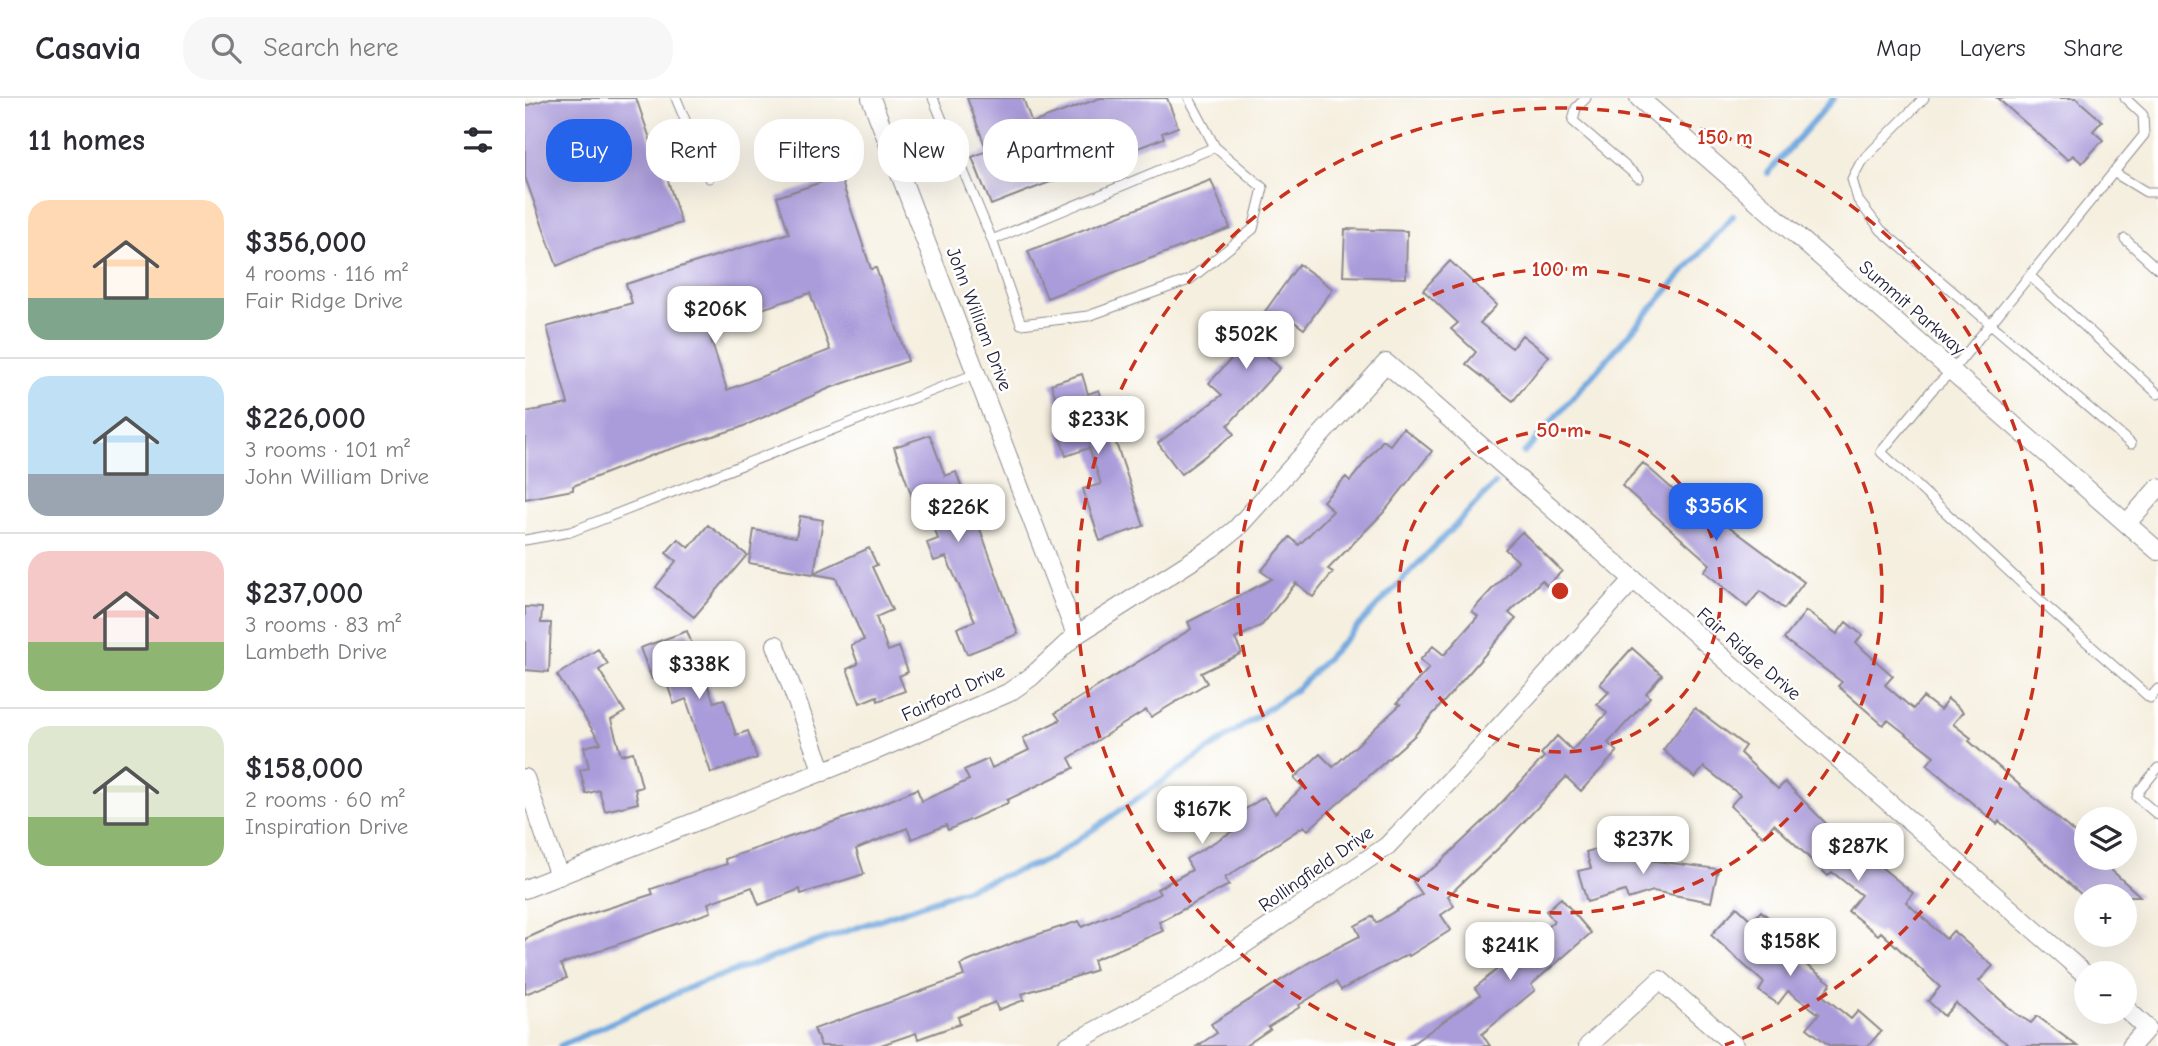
<!DOCTYPE html>
<html lang="en">
<head>
<meta charset="utf-8">
<style>
  body { margin:0; font-family:"Comic Neue",sans-serif; background:#f7f7f7; color:#2b2b33; height:100vh; display:flex; flex-direction:column; font-size:26px; white-space:nowrap }
  * { box-sizing:border-box; margin:0 }
  p { font-size:23px; color:#7c7c81 }
  .icon { flex:none; width:38px; height:38px; fill:none; stroke:currentColor; stroke-width:2; stroke-linecap:round; stroke-linejoin:round }
  .map { position:relative; flex:1; overflow:hidden }
  .side { display:flex; flex-direction:column; background:#fff; width:525px }
  .side>* { flex:none }
  .banner { position:absolute; left:21px; top:21px; width:665px; height:63px; display:flex; gap:14px }
  .buttons { position:absolute; left:1549px; top:709px; display:grid; gap:14px }
  .buttons a { display:grid; place-items:center; width:63px; height:63px; border-radius:50%; background:#fff; box-shadow:0 7px 28px #0002; font-size:35px }
  .price { position:absolute; translate:-50% -60px; padding:0 16px; border-radius:14px; background:#fff; color:#222; font-size:23px; line-height:46px; filter:drop-shadow(0 2px 4px #0008) }
  .price::after { content:''; position:absolute; left:50%; top:42px; width:21px; height:16px; margin-left:-10px; background:inherit; clip-path:polygon(0 0,100% 0,50% 100%) }
  .price.selected { background:#2563eb; color:#fff }
  ul { padding:0; list-style:none }
  li { display:flex; align-items:center; gap:21px; height:175px; padding:0 28px }
  li+li { border-top:2px solid #e1e1e2 }
  li span { display:grid; place-items:center; flex:none; width:196px; height:140px; border-radius:21px; color:#555 }
  li>.icon { margin-inline-start:auto }
  span .icon { width:84px; height:84px; fill:#fffc; stroke-width:1 }
  li b { font-size:30px }
  h2 { display:flex; justify-content:space-between; align-items:center; height:84px; padding:0 28px; font-size:30px }
  .chip { padding:0 24px; border-radius:28px; background:#fff; box-shadow:0 7px 28px #0002; font-size:24px; line-height:63px }
  .chip.selected { background:#2563eb; color:#fff }
  header { display:flex; align-items:center; gap:42px; box-sizing:border-box; height:98px; padding:0 35px; background:#fff; border-bottom:2px solid #e1e1e2 }
  header strong { font-size:33px }
  nav { display:flex; gap:38px; margin-inline-start:auto; font-size:24px }
  .search { width:490px; height:63px; background:#f7f7f7; display:flex; align-items:center; gap:18px; box-sizing:border-box; padding:0 24px; border-radius:28px; color:#7c7c81; font-size:26px }
  main { display:flex; flex:1; min-height:0 }
  .map>svg:first-child { display:block }
</style>
</head>
<body>
<header>
<strong>Casavia</strong>
<div class="search"><svg class="icon" aria-label="search" viewBox="0 0 24 24"><circle cx="10" cy="10" r="6"/><path d="M15 15l6 6"/></svg>Search here</div>
<nav><a>Map</a><a>Layers</a><a>Share</a></nav>
</header>
<main>
<section class="side">
<h2>11 homes<svg class="icon" aria-label="filters" viewBox="0 0 24 24"><path d="M4 7h16M4 17h16"/><circle cx="9" cy="7" r="2"/><circle cx="15" cy="17" r="2"/></svg></h2>
<ul>
<li><span style="background:linear-gradient(#ffd9b3 70%,#7fa58c 0)"><svg class="icon" aria-label="home" viewBox="0 0 24 24"><path d="M3 11l9-7 9 7M6 9v11h12V9"/></svg></span><div><b>$356,000</b><p>4 rooms · 116 m²</p><p>Fair Ridge Drive</p></div></li>
<li><span style="background:linear-gradient(#bfe0f5 70%,#9aa5b1 0)"><svg class="icon" aria-label="home" viewBox="0 0 24 24"><path d="M3 11l9-7 9 7M6 9v11h12V9"/></svg></span><div><b>$226,000</b><p>3 rooms · 101 m²</p><p>John William Drive</p></div></li>
<li><span style="background:linear-gradient(#f6c9c9 65%,#8fb573 0)"><svg class="icon" aria-label="home" viewBox="0 0 24 24"><path d="M3 11l9-7 9 7M6 9v11h12V9"/></svg></span><div><b>$237,000</b><p>3 rooms · 83 m²</p><p>Lambeth Drive</p></div></li>
<li><span style="background:linear-gradient(#dfe7d0 65%,#8fb573 0)"><svg class="icon" aria-label="home" viewBox="0 0 24 24"><path d="M3 11l9-7 9 7M6 9v11h12V9"/></svg></span><div><b>$158,000</b><p>2 rooms · 60 m²</p><p>Inspiration Drive</p></div></li>
</ul>
</section>
<div class="map">
<svg width="1633" height="948" viewBox="0 0 1633 948">
  <rect width="100%" height="100%" fill="#fff"/>
  <filter id="ink" filterUnits="userSpaceOnUse"><feTurbulence type="fractalNoise" baseFrequency=".0143" numOctaves="2"/><feDisplacementMap in="SourceGraphic" scale="14" xChannelSelector="R" yChannelSelector="G"/><feConvolveMatrix kernelMatrix="1 2 1 2 8 2 1 2 1" color-interpolation-filters="sRGB"/></filter>
  <filter id="wash" filterUnits="userSpaceOnUse"><feTurbulence type="fractalNoise" baseFrequency=".00686" numOctaves="4" result="noise"/><feDisplacementMap in="SourceGraphic" scale="28" xChannelSelector="R" yChannelSelector="G"/><feGaussianBlur stdDeviation="1.57" result="paint"/><feColorMatrix in="noise" values="0 0 0 0 0 0 0 0 0 0 0 0 0 0 0 0 0 1.4 0 .05"/><feComposite in="paint" operator="in"/></filter>
  <g filter="url(#wash)">
    <rect width="100%" height="100%" fill="#f5efdf"/>
    <g fill="none" stroke-linecap="round" stroke-linejoin="round">
      <path stroke="#70a7de" stroke-width="6" d="M1243 75 1309 0
        M999 355 1208 118
        M35 948 170 887 525 761 773 590 970 386"/>
    </g>
    <g id="blocks">
      <path fill="#aa9bda" fill-rule="evenodd" d="M25 0H111L132 61 136 60 156 125 66 153 32 168 0 79V8Z
        M442 0H498L507 25 575 0H642L653 29 637 35 639 40 466 107 447 59 462 53Z
        M1472 0H1551L1577 23 1568 33 1578 42 1557 65 1548 57 1543 62Z
        M315 78 346 171 351 170 383 263 305 290 214 330 133 355 48 388V392L0 401V314L43 306 22 229 107 205 101 186 264 135 252 99ZM285 195 305 252 202 292 182 229Z
        M686 82 705 130 522 200 503 153Z
        M820 131 882 133 881 180 818 178Z
        M925 163 972 207 955 225 987 250 997 237 1024 258 988 303 941 266 951 254 926 231 933 225 898 192Z
        M774 166 808 191 779 231 768 223 742 258 755 270 703 327 709 336 656 376 633 345 697 297 684 285 741 223 736 219Z
        M557 276 563 296 574 292 582 314 591 311 601 338 590 342 619 428 575 443 558 391 576 386 564 350 541 358 533 333 541 331 526 286Z
        M878 330 907 353 859 414 803 471 808 474 788 499 771 485 737 527 710 541 717 555 676 575 682 585 626 619 621 612 544 660 549 670 482 702 483 705 423 732 421 727 387 741 382 730 331 751 339 776 276 796 275 791 234 807 227 789 183 805 186 814 36 866 42 880 0 896V841L36 825 128 796 126 791 202 766 200 761 332 716 392 691 397 703 444 682 439 672 463 661 467 670 504 652 498 640 535 622 530 615 666 531 663 524 747 481 736 473 765 439 774 447 808 413 798 403 821 379 825 383 858 342 865 347Z
        M405 337 420 378 431 374 443 407 446 406 493 536 442 556 432 530 450 523 421 459 409 463 402 445 413 441 402 409 392 412 369 349Z
        M1118 365 1171 412 1175 407 1279 484 1259 511 1235 493 1222 509 1179 473 1185 466 1097 388Z
        M275 418 298 422 289 475 344 450 352 467 347 469 367 512 351 519 363 553 374 549 383 574 374 578 380 593 353 603 352 598 335 605 322 571 333 566 326 547 339 542 311 480 224 465 229 432 271 439Z
        M183 427 222 457 169 519 131 489 151 463 141 455 153 441 164 450Z
        M997 434 1037 473 1022 488 1017 482 984 515 991 521 889 638 783 732 779 728 700 780 704 787 634 824 638 833 568 862 571 872 497 896 499 902 473 912 470 904 433 919 435 926 393 941 391 935 353 948H296L289 931 439 878 435 867 493 843 554 823 557 829 635 796 632 791 667 772 661 761 713 730 707 720 739 699 750 715 778 689 769 680 795 656 808 669 875 607 872 605 904 570 895 562 908 548 919 557 953 518 947 513 993 463 980 451Z
        M0 509 17 510 16 525H26L24 574 0 572Z
        M1281 513 1312 536 1321 524 1337 537 1331 545 1368 578 1360 587 1388 611 1398 599 1415 612 1423 601 1438 614 1428 626 1446 640 1444 643 1561 745V760H1573L1615 798H1558L1474 723 1472 726 1402 667 1409 658 1363 622 1358 627 1313 588 1317 584 1259 541Z
        M162 533 189 604 199 601 211 637 223 633 232 660 186 675 161 601 149 606 139 577 127 581 115 550Z
        M1107 550 1137 577 1121 595 1125 599 1083 645 1092 654 1056 693 1041 679 981 743 923 798 929 808 916 817 926 832 884 858 883 856 816 892 811 884 774 907 775 909 743 929 745 931 720 948H672L692 935 686 926 788 862 835 838 830 828 848 818 851 825 897 796 888 783 911 768 964 718 1019 659 1016 656 1032 638 1047 652 1082 615 1072 606 1084 594 1075 586Z
        M73 551 83 566 74 572 100 614 86 622 96 657 108 654 117 689 110 691 113 705 80 713 74 692 61 696 55 672 64 670 59 649 76 645 32 577Z
        M1170 610 1220 648 1215 655 1253 691 1260 684 1337 762 1341 757 1388 795 1381 804 1421 841 1428 833 1468 868 1454 883 1490 915 1506 925 1512 918 1552 948H1486L1454 926 1431 905 1419 918 1403 903 1415 889 1356 834 1353 837 1323 813 1336 797 1307 774 1303 778 1249 726 1238 738 1205 708 1215 697 1179 669 1170 680 1138 652Z
        M1097 744 1101 760 1115 756 1116 761 1193 771 1186 804 1128 793 1103 801 1100 793 1062 804 1053 773 1066 770 1061 754Z
        M1036 800 1066 835 1006 887 1010 892 957 936 965 948H884L955 897 950 890 1029 823 1021 813Z
        M1212 809 1227 823 1236 813 1263 837 1254 847 1306 885 1297 897 1326 921 1333 913 1356 933 1343 948H1305L1282 930 1294 916 1263 893 1253 906 1234 893 1239 885 1186 837Z"/>
    </g>
  </g>
  <g filter="url(#ink)">
    <use href="#blocks" fill-opacity="0" stroke="#8c888d" stroke-width="2"/>
    <g fill="none" stroke-linecap="round" stroke-linejoin="round">
      <g stroke="#8c888d" stroke-width="11">
        <path id="lane" d="M151 0 184 80
          M408 0 467 142 496 226 563 218 664 182 728 131 738 90 690 49 664 0
          M1061 0 1051 10 1048 23 1114 80
          M1399 0 1336 64 1327 81 1333 102 1356 132 1606 346
          M1600 0 1618 17 1619 37 1427 273 1407 292 1356 354 1522 509 1625 600 1633 591
          M1588 74 1621 94H1633
          M1600 141 1633 171
          M467 142 690 49
          M1505 178 1633 296
          M0 442 45 434 453 275
          M1633 670 1614 693 1612 699 1633 717"/>
      </g>
      <g stroke="#8c888d" stroke-width="20">
        <path id="street" d="M346 0 551 537
          M1114 0 1633 453
          M1602 425 1633 390
          M251 547 298 674
          M0 680 34 778
          M0 791 347 654 483 595 506 579 551 537 687 450 711 431 861 265 1561 877
          M1600 910 1622 930 1606 948
          M542 948 676 876 862 748 934 673 1108 482
          M1063 948 1135 882 1210 948"/>
      </g>
      <use href="#lane" stroke="#fff" stroke-width="9"/>
      <use href="#street" stroke="#fff" stroke-width="18"/>
    </g>
  </g>
  <g fill="none" stroke="#c8321e" stroke-width="3.5" stroke-dasharray="12 9">
    <circle cx="1035" cy="493" r="161"/>
    <circle cx="1035" cy="493" r="322"/>
    <path d="M870 947A483 483 0 1 1 1200 947"/>
  </g>
  <g text-anchor="middle" dominant-baseline="central" stroke-width="5" stroke-linejoin="round" paint-order="stroke">
    <g font-size="19" fill="#22223b" stroke="#fff">
      <text transform="translate(1387 210) rotate(41)">Summit Parkway</text>
      <text transform="translate(454 221) rotate(69)">John William Drive</text>
      <text transform="translate(1224 556) rotate(41)">Fair Ridge Drive</text>
      <text transform="translate(428 595) rotate(-25)">Fairford Drive</text>
      <text transform="translate(791 771) rotate(-35)">Rollingfield Drive</text>
    </g>
  </g>
  <circle cx="1035" cy="493" r="10" fill="#c8321e" stroke="#fff" stroke-width="3.5"/>
  <g font-size="21" text-anchor="middle" font-weight="bold" fill="#c8321e" stroke="#fff" stroke-width="5" stroke-linejoin="round" paint-order="stroke">
    <text x="1200" y="46">150 m</text>
    <text x="1035" y="178">100 m</text>
    <text x="1035" y="339">50 m</text>
  </g>
</svg>
<div class="buttons">
<a><svg class="icon" aria-label="layers" viewBox="0 0 24 24"><path d="M12 4l9 5-9 5-9-5zM3 14l9 5 9-5"/></svg></a>
<a>+</a>
<a>−</a>
</div>
<b class="price" style="left:190px;top:248px">$206K</b>
<b class="price" style="left:721px;top:273px">$502K</b>
<b class="price" style="left:573px;top:358px">$233K</b>
<b class="price selected" style="left:1191px;top:445px">$356K</b>
<b class="price" style="left:433px;top:446px">$226K</b>
<b class="price" style="left:174px;top:603px">$338K</b>
<b class="price" style="left:677px;top:748px">$167K</b>
<b class="price" style="left:1118px;top:778px">$237K</b>
<b class="price" style="left:1333px;top:785px">$287K</b>
<b class="price" style="left:1265px;top:880px">$158K</b>
<b class="price" style="left:985px;top:884px">$241K</b>
<div class="banner">
<a class="chip selected">Buy</a>
<a class="chip">Rent</a>
<a class="chip">Filters</a>
<a class="chip">New</a>
<a class="chip">Apartment</a>
</div>
</div>
</main>
</body>
</html>
